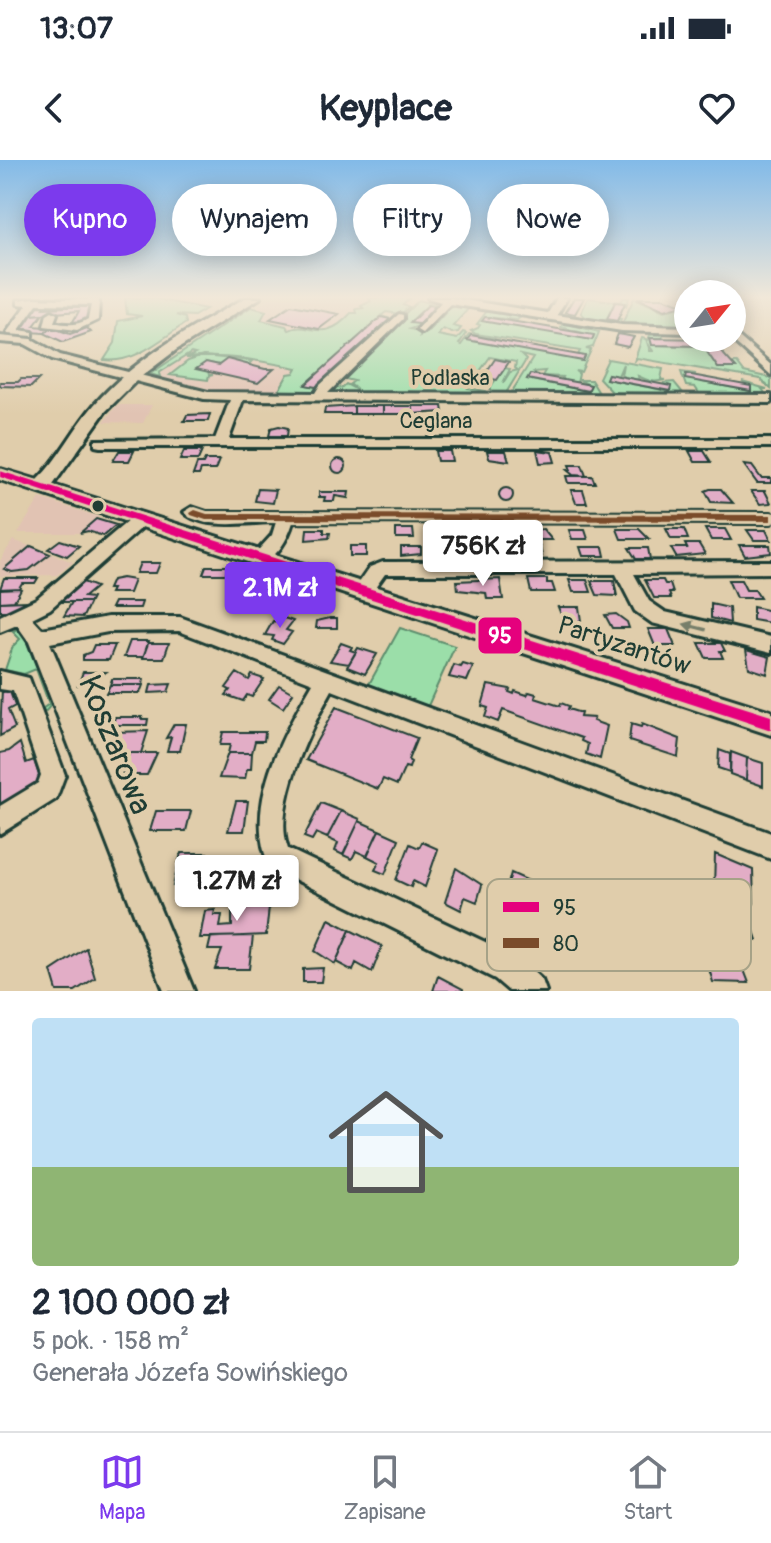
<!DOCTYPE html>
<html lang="pl">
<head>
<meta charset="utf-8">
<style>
  body { margin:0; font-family:Pangolin,sans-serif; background:#f6f6f7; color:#1f2937; height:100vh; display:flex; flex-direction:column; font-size:30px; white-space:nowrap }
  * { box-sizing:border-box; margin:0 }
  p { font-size:26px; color:#747a83 }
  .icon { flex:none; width:44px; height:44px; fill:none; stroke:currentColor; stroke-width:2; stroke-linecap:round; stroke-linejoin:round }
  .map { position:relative; height:831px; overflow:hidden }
  .side { display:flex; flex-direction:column; background:#fff; flex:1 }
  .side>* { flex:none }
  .hud { position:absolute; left:24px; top:24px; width:724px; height:72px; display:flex; gap:16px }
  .needle { width:52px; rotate:60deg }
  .tools { position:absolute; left:674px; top:120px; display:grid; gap:16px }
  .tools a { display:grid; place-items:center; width:72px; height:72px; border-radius:50%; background:#fff; box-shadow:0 4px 20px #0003; font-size:40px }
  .price { position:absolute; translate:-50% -68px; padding:0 18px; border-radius:8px; background:#fff; color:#222; font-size:26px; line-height:52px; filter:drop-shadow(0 2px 4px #0008) }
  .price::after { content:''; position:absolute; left:50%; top:48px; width:24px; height:18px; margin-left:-12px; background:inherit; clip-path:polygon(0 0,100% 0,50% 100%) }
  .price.on { background:#7c3aed; color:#fff }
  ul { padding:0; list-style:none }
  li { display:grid; align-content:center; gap:16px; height:424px; padding:0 32px }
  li+li { border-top:2px solid #e0e1e3 }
  li span { display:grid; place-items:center; height:248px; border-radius:8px; color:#555 }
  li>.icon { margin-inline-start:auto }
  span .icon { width:144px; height:144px; fill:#fffc; stroke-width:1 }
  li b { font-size:34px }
  .tag { padding:0 28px; border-radius:36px; background:#fff; box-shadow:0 4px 20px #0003; font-size:28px; line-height:72px }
  .tag.on { background:#7c3aed; color:#fff }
  .status { display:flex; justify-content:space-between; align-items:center; height:56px; padding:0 40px; background:#fff; direction:ltr }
  .status svg { height:22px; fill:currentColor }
  header { display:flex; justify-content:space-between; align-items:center; height:104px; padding:0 32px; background:#fff; font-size:36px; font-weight:800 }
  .tabs { display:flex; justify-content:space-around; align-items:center; height:112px; border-top:2px solid #e0e1e3; background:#fff; font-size:22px; color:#747a83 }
  .tabs a { display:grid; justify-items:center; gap:4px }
  .tabs .on { color:#7c3aed }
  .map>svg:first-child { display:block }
</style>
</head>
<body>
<div class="status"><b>13:07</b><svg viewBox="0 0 49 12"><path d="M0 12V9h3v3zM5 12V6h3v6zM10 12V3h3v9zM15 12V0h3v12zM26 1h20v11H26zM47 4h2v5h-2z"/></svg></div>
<header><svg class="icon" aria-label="back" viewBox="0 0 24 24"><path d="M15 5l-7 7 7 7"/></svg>Keyplace<svg class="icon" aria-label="heart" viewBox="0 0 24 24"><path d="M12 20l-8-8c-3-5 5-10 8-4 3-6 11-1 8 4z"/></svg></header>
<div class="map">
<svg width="771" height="831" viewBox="0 0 771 831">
  <rect width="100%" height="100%" fill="#e0cdab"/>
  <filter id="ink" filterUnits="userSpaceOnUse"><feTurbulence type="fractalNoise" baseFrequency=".0125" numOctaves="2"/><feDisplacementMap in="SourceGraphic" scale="16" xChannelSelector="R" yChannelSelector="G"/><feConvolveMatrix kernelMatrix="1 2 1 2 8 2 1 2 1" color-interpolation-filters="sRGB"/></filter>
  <g filter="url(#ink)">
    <path fill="#e1c3b3" d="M272 138H383L336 178 238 160Z
      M187 188 238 196 297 208 294 213 288 214 278 231 213 230 161 217 152 212Z
      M117 245H152L143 263 104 262Z
      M40 338 99 357 80 373H18Z
      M13 380 73 402 57 415 0 416V401Z"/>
    <path fill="#9bdea9" stroke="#5d8e6e" stroke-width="2" d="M125 138H152L206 149 194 156 176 155 185 158 186 163C161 179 135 204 104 200L115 183 118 161 142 156 127 154Z
      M368 138H410L403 145 409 147 401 154 386 152 381 156 394 160 391 162 381 157 306 225 315 227 324 224 319 232H278L288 214 294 213 297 208C258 200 225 194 186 198L195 194 191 193 159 213 160 217 150 214 251 147 266 151 261 160 286 166 289 170C310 160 322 186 351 153H357L356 149 363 148 361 146 371 141Z
      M588 138 621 142 623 138H629L626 146 615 142 607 158 621 159 619 164 621 166 590 161 581 153Z
      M634 138 664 151 687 146 688 169 683 166 622 164Z
      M419 140 442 146 439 149 428 145 410 162 426 163 410 169 422 172 420 176 427 173 449 149 451 146 448 145 473 149H468L453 166 461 168 458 172 452 173 443 169 438 175 457 179 463 172 466 173 459 184 461 185 469 174 476 175 583 200 585 196 578 195 580 191 476 174 471 171 478 168 480 165 477 164 487 151 521 157 517 160 485 157 592 180 594 176 561 167 564 163 599 172 593 187 586 189 591 190 581 212 575 211 579 214 577 223 561 220 563 217 542 216 545 211 534 212 538 215 530 214 527 219 588 231 590 225 579 220H591L599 233H511L533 198 521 195 526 200 506 233H491V226L505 208 510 209 503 223 510 212 518 210 515 208 516 202 490 197 468 228 486 231V234L324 232 333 223H340L337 227 342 228 346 224 357 230 350 224 354 221 341 218 391 172 397 165 394 164Z
      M650 175H662L664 178H651L652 185 703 186 718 208H735L732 203H737L744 212 771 218V229L760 219 637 198 634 202 642 178 646 179 650 191H653L647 182Z
      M203 196 252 201 247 206 228 199 219 205 206 202 209 215H213L209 216 208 220 170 215 188 201Z
      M608 199 663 209 661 219 665 220C653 223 648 221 638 216L639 220 621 216 623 204 618 216 608 214 606 219 669 231 671 226 663 223 674 222 683 233H613L599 218Z
      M681 212 696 214H686V219L751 231V226L742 222 767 229H762L766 234 699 233 695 227 686 226Z
      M21 468 52 544 45 552 39 551 49 544 36 509 24 514 5 510 13 486 20 479 12 471Z
      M400 468 455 486 427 548 368 526Z"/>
    <path fill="#e2adc6" stroke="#1f3d34" stroke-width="2" d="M574 138H584L575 154 565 152Z
      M637 138H663L683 145 665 150Z
      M615 142 625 143 617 161 607 159Z
      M46 145 44 148 93 146 85 163 71 165 79 151 31 155 38 146Z
      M291 145 339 154 319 169 270 159Z
      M428 145 437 146 419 164 410 163Z
      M43 154 34 166 53 168 44 173 17 171 31 155Z
      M381 157 390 159 316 227 305 225Z
      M485 157 529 164 594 175 592 180 482 161Z
      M53 168 70 174 87 168 91 172 63 182 44 173Z
      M618 174 624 175 634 177 628 187 614 184Z
      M471 175 501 181 585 196 583 201 467 180Z
      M650 178 710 179 736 208H718L703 186 652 185Z
      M227 199 265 209H274L258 223 196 209 206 202 219 205Z
      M495 199 509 202 497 220 483 217Z
      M530 214 542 216 591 225 588 231 527 219Z
      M608 214 671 226 670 231 606 219Z
      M686 214 751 226V231L685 219Z
      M21 219H39L31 227 0 226V222H18Z
      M354 246H383V254H354Z
      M354 246V254H324L325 248Z
      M383 246H413V254H383Z
      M413 246H442L443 252 413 254Z
      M210 254 208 261H184L187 255Z
      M279 266 288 268 287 276H269L271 268Z
      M537 290 552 292 555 302 540 303Z
      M119 291H134L129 301H113Z
      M184 291H202L198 300H180Z
      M435 291H450L452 301H437Z
      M487 291H506L509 301 489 298Z
      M689 291H704L711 302H695Z
      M332 306a7 7 0 1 1 14 0a7 7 0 1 1-14 0Z
      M205 300H219L215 310H201L199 315H193L197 304H203Z
      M569 305H582L586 316 573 315 567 310H571Z
      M744 305 752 306 761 318H771V323H757Z
      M566 316H592L595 323H568Z
      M499 335a7 7 0 1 1 14 0a7 7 0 1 1-14 0Z
      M258 329 276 330 273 343 255 341Z
      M710 329H721L733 343 711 342 705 331Z
      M571 330H583L587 343H576Z
      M751 331H765L771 343 760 344Z
      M319 332H349L348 338 335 336 334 341H324L325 337H319Z
      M96 359 116 365 103 376 88 371 80 373Z
      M307 369H324V373H330L329 378 306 380Z
      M396 369H413L414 378H396Z
      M430 369H445L447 379H431Z
      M481 369H498L502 379H482Z
      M543 369 552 380H531L529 371Z
      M617 369H639L649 379H621Z
      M666 369H684L688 379H671Z
      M705 369H725L731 380H711Z
      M569 370H585L588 379H572Z
      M747 370H766L771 380H754Z
      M60 380 79 386 67 396 48 389Z
      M685 384H699L705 394 676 397 671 388H687Z
      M739 385H770L771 393 745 396Z
      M31 386 50 394 29 410 12 412 4 409Z
      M350 386H366V396H350Z
      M471 386 497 387 498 394 472 395Z
      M401 387H421V394L401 396Z
      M516 387H540L542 396H517Z
      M580 387H603L605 396H583Z
      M629 388H648L650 399H636Z
      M140 403H160L156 413H136Z
      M206 406H229L226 414H203Z
      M4 418H38L35 423H22L19 428 0 429Z
      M122 418 134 420 129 433H110L112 429H108L112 420Z
      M500 419 503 439H487L486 433 458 430 457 421Z
      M528 419H547V423H552L555 432H531Z
      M569 420H587L591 432H573Z
      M645 420H663L665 424H670L673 433H669L671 438H654Z
      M728 420H741L746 430H755L760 438H736Z
      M591 421H614L617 436 597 435Z
      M83 422 96 427 84 437 92 438 90 442H61Z
      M0 429 19 428 21 429 14 441 0 442Z
      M269 432 280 435 278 442 255 443 257 435H269Z
      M26 441 17 451H0V442Z
      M72 442H90L83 457 64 456Z
      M114 442H142L140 448H111Z
      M711 444 729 448 730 463 711 458Z
      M558 447H579L581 461 564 462Z
      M753 447 771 451V463L753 460Z
      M616 454 627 462 629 468H612L605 455Z
      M281 457 293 461 286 470 292 472 283 484 272 480 274 476 265 475 273 461 277 462Z
      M330 458H337V468H316L317 461Z
      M648 469H668L675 486H655Z
      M130 481H149L143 497H124Z
      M148 483H169L164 498H143Z
      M341 483 352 487 350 490 356 492 349 504 330 501Z
      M699 483H721L725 491H720L723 498H706Z
      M94 485H115L109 500H83V495L91 492Z
      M358 488 377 494 365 514 347 507Z
      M746 490 770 497 767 514 749 508Z
      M463 504 473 507 467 521 449 517 454 505 461 507Z
      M83 512H106L100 516 96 525H78Z
      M237 513 249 520 252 515 264 519 252 537 247 535 243 541 226 535 230 530 226 528Z
      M112 519H144L143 525H110Z
      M171 524 168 532 149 533 151 525Z
      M110 525H143L140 533H106Z
      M279 525 293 533 283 548 269 539Z
      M488 525 510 529 509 532 514 534 515 531 527 535 529 532 536 534 535 538 560 546 561 543 569 546 568 549 581 553 580 557 594 558 593 561 607 566 600 599 586 594 588 584 581 581 582 578 503 550 498 562 485 557 488 548 482 546Z
      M2 529 3 532 9 529 15 546 8 550 15 568 0 576Z
      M336 547 417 578 408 600 411 602 409 608 405 607 397 625 383 619 378 629 306 600Z
      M115 557H142L141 559H148L147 565H116L113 563Z
      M174 564H186L180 591H167L171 577 166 578Z
      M631 564 641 567 642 564 680 579 678 597 629 581Z
      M148 571 141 593H109L116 572Z
      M223 572H265L264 581H255L252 593H228L230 585H220Z
      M20 583 26 603 34 600 41 621 35 624 36 628 0 644V593L9 591Z
      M719 590 730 594V612L718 608Z
      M731 592 747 598 746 620 730 614Z
      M129 593H157L147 615H122Z
      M228 593H252L251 609H247L245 619 219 618Z
      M747 598 763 603V626L746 620Z
      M236 641H248L244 671H228Z
      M321 643 341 651 327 678 316 673 312 680 304 677Z
      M156 651H191L186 671H150Z
      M341 651 360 659 343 695 335 691 338 683 327 678Z
      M359 661 379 670 367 696 356 691 352 699 343 695Z
      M379 670 399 679 385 714 375 710 379 702 367 696Z
      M422 682 438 689 425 727 413 721 411 727 396 720 410 684 419 688Z
      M181 693H207L205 704H208L201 726H173Z
      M715 694 753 710 754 743 714 728Z
      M456 708 482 725 477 742 465 737 461 750 445 742Z
      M228 712H247L246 717 252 724H256L254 736H224Z
      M511 713 538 725 530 758 527 757 522 777 500 768 506 747 502 746 505 735 502 729 503 725 508 724Z
      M269 747 266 775 200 778 205 751 215 750 214 755H222L220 767 232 766V748Z
      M329 759 350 770 335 804 315 791Z
      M724 768H753L757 780H749L751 785H739L738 780H728Z
      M350 770 382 786 372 812 356 803 353 811 336 802Z
      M253 776 249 809H215L222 790H208L211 777Z
      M701 783 734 784 749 823 713 822Z
      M86 788 95 818 75 831H57L51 811Z
      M323 808 321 822H303V809Z
      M438 816 463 829V831H433Z"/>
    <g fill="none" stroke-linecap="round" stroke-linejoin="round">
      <g stroke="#1f3d34" stroke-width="6">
        <path id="minor" d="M34 138 99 140 98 160 77 170 44 166 47 154 52 151 57 154 54 162C67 165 77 166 88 159L91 145 37 144 19 170 33 172V176L8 174 7 172 27 145 18 144V140Z
          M428 138H451L548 153 557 138H567L557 155 622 165 688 167V173L622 171 450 144 422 173 417 170 441 142Z
          M399 154 403 155V159L328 233 771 235V243L243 240 229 279H771V287H100L95 286V280L215 279 230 240 204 239 52 199 25 184 0 182V176L32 179 60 195 208 232 315 233 320 225Z
          M732 171 771 205V215L730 178Z
          M192 347 207 352 771 353V363L293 362C288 379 277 398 260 404L251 398 272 375 276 362C250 362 204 371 184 352Z
          M141 354 149 359 147 363 50 449 32 458 42 469 108 457H180L771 673V699L332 530C311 568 272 645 288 689L517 797 542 820 546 831H509L495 819 270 707C242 648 283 574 313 523L179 471 108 472 50 483 194 831H164L29 482 17 465 0 472V456L36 439 135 355Z
          M771 401V413L634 414 649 441 665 452 771 477V493L652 463 635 451 616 414H385L370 435H356L354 430 370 407 383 402Z
          M0 511 29 518 65 615 56 639 0 674V646L38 623 41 615 13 531 0 529Z"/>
      </g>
      <g stroke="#1f3d34" stroke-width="6">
        <path id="major" d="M245 138H260L176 190 138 219 105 252 53 325 771 551V575L0 320V309L37 320C60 298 73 269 94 245 135 198 191 168 245 138Z"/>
      </g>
      <use href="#minor" fill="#e0cdab" fill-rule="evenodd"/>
      <use href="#major" fill="#e0cdab" fill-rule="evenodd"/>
      <g stroke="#e0cdab" stroke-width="6">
        <path id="bus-1" d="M0 311 771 556V570L0 317Z"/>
      </g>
      <g stroke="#e0cdab" stroke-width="6">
        <path id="bus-2" d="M195 350 207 354 771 355V361L206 360 191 355 190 353Z"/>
      </g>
      <use href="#bus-1" fill="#e5007d" fill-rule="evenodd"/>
      <use href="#bus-2" fill="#7a4b2a" fill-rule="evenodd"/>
    </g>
    <defs><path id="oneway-solid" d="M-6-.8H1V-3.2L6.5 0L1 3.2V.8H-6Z" transform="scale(2)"/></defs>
    <use fill="#767e6a" href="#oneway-solid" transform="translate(695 467) rotate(-166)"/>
  </g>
  <linearGradient id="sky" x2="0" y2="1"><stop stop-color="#82bae8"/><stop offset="0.54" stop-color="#f1e8d9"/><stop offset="1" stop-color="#f1e8d9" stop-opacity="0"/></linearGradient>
  <rect width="771" height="254" fill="url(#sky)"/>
  <circle fill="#1f3d34" stroke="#e0cdab" stroke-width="3" cx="98" cy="346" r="7"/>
  <g text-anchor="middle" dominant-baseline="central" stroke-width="8" stroke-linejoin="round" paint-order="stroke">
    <g font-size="22" fill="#1f3d34" stroke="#e0cdab">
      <text x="450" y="218">Podlaska</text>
      <text x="436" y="261">Ceglana</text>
    </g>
    <g font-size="26" fill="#1f3d34" stroke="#e0cdab">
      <text transform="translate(624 486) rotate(18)">Partyzantów</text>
    </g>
    <g font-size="32" fill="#1f3d34" stroke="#e0cdab">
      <text transform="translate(115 585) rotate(68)">Koszarowa</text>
    </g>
  </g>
  <rect x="487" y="719" width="264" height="92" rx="12" fill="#e0cdab" stroke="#a6a287" stroke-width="2"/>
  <rect x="503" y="742" width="36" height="10" fill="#e5007d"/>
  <rect x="503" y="778" width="36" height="10" fill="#7a4b2a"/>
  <g font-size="22" fill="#1f3d34">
    <text x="553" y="755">95</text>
    <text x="553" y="791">80</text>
  </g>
  <rect stroke="#e0cdab" stroke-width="3" x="477" y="456" width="46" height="39" rx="8" fill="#e5007d"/>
  <g font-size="22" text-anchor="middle" font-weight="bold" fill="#fff">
    <text x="500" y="483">95</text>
  </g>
</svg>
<div class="tools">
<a><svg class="needle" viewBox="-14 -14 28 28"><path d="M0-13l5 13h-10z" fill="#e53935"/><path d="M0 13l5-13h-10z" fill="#747a83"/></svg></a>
</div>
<b class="price" style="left:483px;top:428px">756K zł</b>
<b class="price on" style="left:280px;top:470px">2.1M zł</b>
<b class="price" style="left:237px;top:763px">1.27M zł</b>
<div class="hud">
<a class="tag on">Kupno</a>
<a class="tag">Wynajem</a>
<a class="tag">Filtry</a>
<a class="tag">Nowe</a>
</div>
</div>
<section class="side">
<ul>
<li><span style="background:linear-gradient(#bfe0f5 60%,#8fb573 0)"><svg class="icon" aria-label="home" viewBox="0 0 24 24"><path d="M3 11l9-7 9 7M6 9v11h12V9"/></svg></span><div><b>2 100 000 zł</b><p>5 pok. · 158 m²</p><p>Generała Józefa Sowińskiego</p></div></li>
</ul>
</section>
<nav class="tabs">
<a class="on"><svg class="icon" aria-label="map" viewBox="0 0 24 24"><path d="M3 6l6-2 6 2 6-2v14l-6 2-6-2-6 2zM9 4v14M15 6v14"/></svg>Mapa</a>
<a><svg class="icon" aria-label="saved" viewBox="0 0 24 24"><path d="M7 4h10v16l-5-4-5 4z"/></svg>Zapisane</a>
<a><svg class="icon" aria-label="home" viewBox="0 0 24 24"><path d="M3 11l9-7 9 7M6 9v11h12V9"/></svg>Start</a>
</nav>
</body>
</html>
